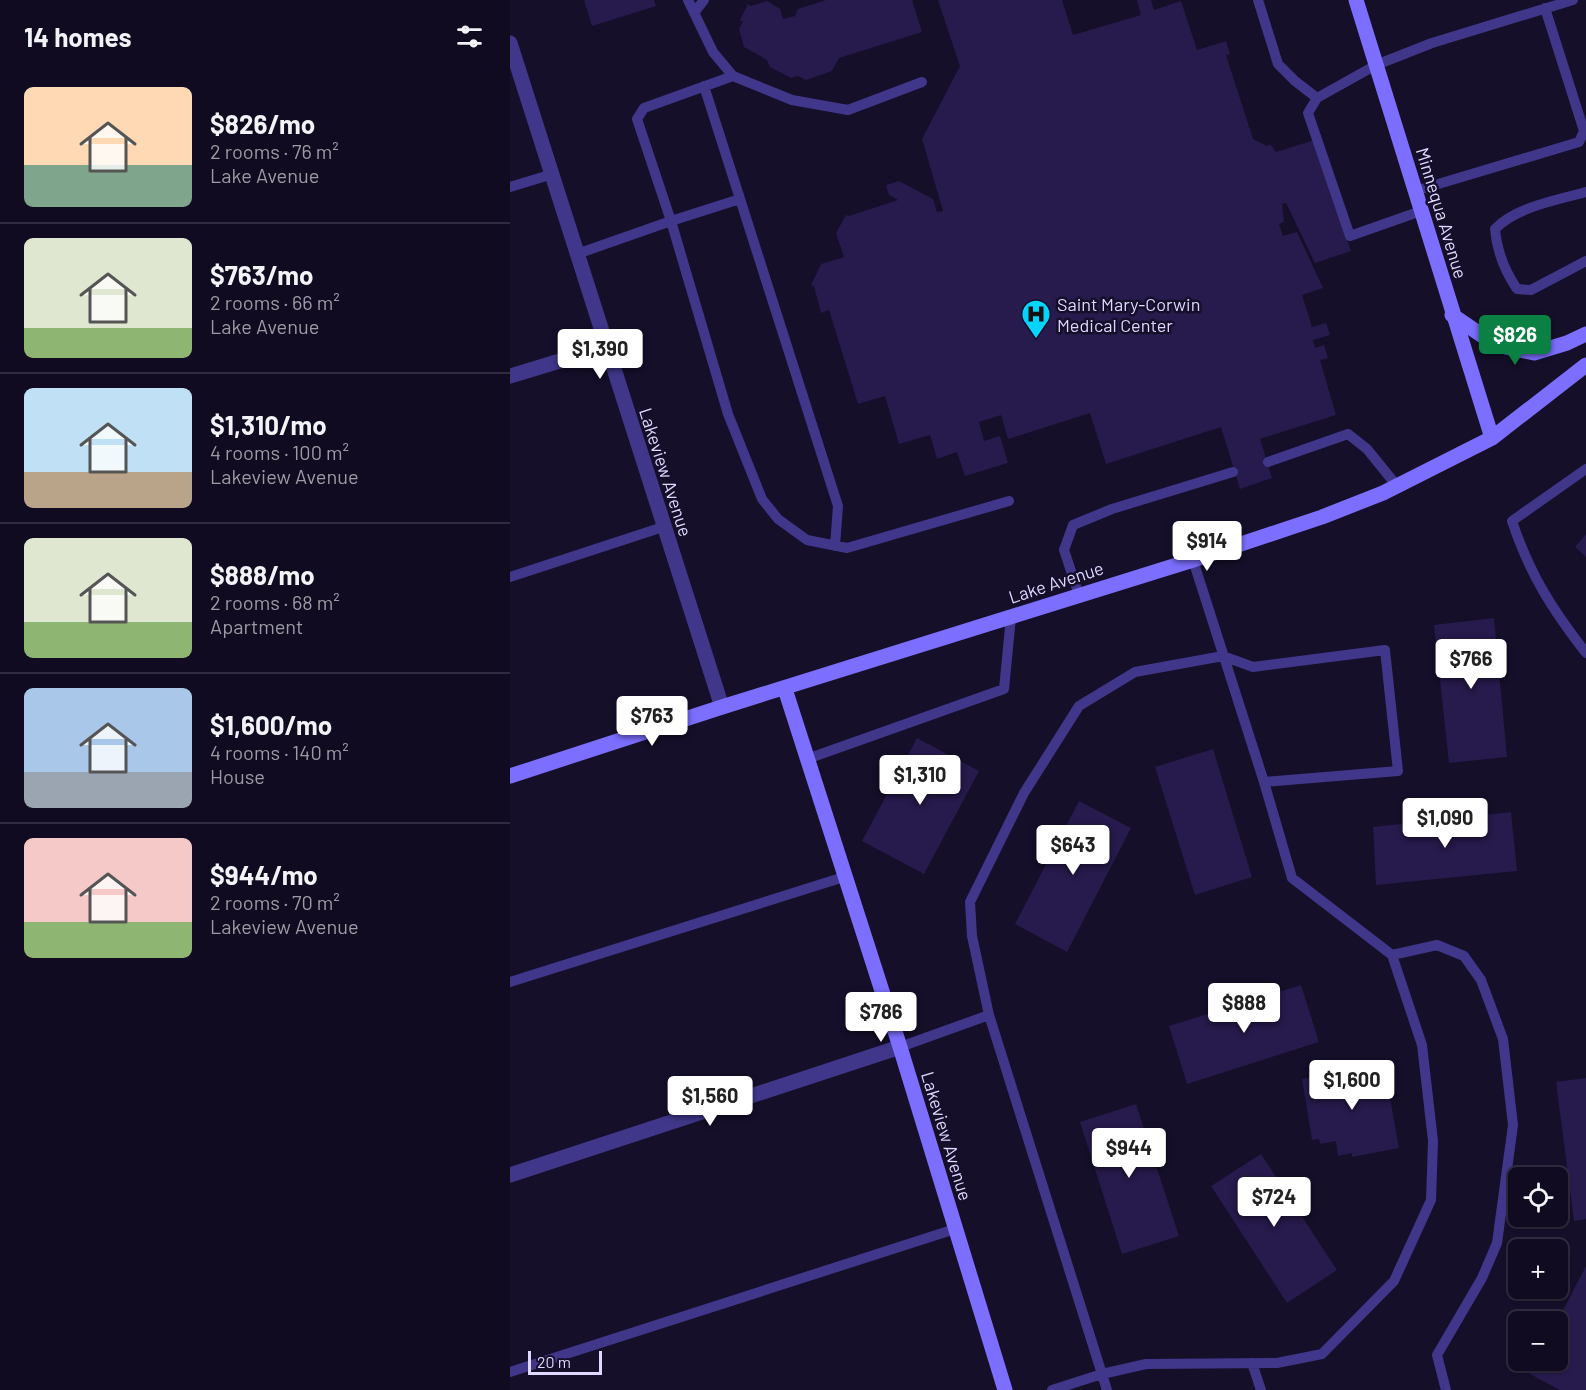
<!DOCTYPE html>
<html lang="en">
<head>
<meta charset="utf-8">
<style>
  body { margin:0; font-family:Barlow,sans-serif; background:#191429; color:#f1f3f6; height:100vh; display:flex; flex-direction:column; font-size:22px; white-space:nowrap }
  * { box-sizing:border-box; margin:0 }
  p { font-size:20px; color:#9c9ba5 }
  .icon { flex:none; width:33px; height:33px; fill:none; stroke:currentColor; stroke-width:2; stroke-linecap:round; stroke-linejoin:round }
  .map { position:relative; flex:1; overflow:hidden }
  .side { display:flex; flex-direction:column; background:#100b20; width:510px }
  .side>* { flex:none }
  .controls { position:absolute; left:998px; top:1167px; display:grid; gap:12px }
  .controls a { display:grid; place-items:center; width:60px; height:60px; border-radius:9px; background:#100b20; box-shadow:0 2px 4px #0004,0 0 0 2px #302b3e; font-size:30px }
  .scale { position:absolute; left:18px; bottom:15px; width:74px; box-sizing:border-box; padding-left:6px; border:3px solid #dfd8ff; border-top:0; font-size:16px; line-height:21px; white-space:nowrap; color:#dfd8ff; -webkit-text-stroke:4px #150f2a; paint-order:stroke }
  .price { position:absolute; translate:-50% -51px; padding:0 14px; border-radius:6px; background:#fff; color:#222; font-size:20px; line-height:39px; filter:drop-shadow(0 2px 3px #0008) }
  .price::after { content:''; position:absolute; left:50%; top:36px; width:18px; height:14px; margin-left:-9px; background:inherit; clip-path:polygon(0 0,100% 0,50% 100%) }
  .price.selected { background:#0b8043; color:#fff }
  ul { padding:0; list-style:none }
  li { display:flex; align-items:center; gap:18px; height:150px; padding:0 24px }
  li+li { border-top:2px solid #302b3e }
  li span { display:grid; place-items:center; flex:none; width:168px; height:120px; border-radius:9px; color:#555 }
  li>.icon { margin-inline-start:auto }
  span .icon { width:72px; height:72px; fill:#fffc; stroke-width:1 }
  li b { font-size:26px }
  h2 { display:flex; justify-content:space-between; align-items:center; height:72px; padding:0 24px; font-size:26px }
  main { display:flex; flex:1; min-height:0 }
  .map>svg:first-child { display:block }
</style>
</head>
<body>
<main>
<section class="side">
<h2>14 homes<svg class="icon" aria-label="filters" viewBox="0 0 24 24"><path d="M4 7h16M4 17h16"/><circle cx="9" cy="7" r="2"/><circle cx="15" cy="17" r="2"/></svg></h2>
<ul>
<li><span style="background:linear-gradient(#ffd9b3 65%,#7fa58c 0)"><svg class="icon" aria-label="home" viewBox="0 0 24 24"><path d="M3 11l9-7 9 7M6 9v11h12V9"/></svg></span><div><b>$826/mo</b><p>2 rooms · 76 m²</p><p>Lake Avenue</p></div></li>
<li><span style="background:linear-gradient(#dfe7d0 75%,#8fb573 0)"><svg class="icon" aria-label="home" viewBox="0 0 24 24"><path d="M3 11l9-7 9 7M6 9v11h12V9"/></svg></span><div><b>$763/mo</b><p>2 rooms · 66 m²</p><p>Lake Avenue</p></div></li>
<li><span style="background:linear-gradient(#bfe0f5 70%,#b9a48a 0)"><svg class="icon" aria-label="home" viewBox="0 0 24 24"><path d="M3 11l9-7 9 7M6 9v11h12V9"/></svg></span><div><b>$1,310/mo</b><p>4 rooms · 100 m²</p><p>Lakeview Avenue</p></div></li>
<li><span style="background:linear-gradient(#dfe7d0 70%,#8fb573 0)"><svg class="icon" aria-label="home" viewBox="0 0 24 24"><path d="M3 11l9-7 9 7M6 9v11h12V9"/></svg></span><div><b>$888/mo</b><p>2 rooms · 68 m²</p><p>Apartment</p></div></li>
<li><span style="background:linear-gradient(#a9c7e8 70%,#9aa5b1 0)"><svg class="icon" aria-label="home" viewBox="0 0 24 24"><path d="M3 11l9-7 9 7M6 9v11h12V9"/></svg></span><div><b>$1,600/mo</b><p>4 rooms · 140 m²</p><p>House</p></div></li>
<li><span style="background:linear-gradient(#f6c9c9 70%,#8fb573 0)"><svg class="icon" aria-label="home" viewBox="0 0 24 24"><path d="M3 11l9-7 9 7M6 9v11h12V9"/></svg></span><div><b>$944/mo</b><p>2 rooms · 70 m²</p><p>Lakeview Avenue</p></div></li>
</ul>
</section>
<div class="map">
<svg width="1076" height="1390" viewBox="0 0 1076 1390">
  <rect width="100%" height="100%" fill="#150f2a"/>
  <path fill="#271a4c" d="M74 0H144L146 6 82 26Z
    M316 0H402L412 32 329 58 322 71 296 80 288 76 281 78 260 67 257 60 234 47 229 29 233 22 230 20 238 4 241 6 257 1 270 9 273 19 285 16 288 9Z
    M428 0H552L563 35 631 15 627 0H641L644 10 671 1 687 50 716 41 720 54 716 55 743 139 757 146 760 144 766 152 804 140 841 251 805 263 776 203 772 204 774 222 769 224 773 236 787 232 813 288 792 295 802 327 816 323 820 335 803 340 805 348 814 345 818 358 810 360 826 415 750 439 762 478 730 489 711 427 596 464 580 413 498 439 491 415 469 422 474 441 490 436 498 463 455 476 447 452 427 459 420 435 389 444 375 396 348 404 319 310 311 313 304 286 301 285 311 264 334 257 326 233 336 215 339 216 388 200 379 195 376 185 389 181 423 199 427 212 433 211 412 139 450 66Z
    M1076 534V557L1065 547Z
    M984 618 997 757 939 763 924 625Z
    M407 738 469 771 414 874 352 841Z
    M703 749 742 877 685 895 645 767Z
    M569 801 621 828 557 952 505 924Z
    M1001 812 1007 871 866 885 863 827Z
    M791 985 809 1042 677 1084 659 1026Z
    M874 1065 889 1148 842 1157V1153L828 1156 826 1141 810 1144 809 1139 802 1140 792 1079Z
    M1076 1078V1219L1064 1221 1046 1082Z
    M626 1104 669 1236 612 1254 570 1122Z
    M751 1154 827 1270 777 1303 701 1186Z
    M1076 1266V1390H1050L1020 1374 1027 1360H1047V1322Z"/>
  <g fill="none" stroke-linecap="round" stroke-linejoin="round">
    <path stroke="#40378b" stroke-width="10" d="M178 0 203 52 223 76 282 100 338 110 412 82
      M748 0 768 64 785 81 807 98
      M184 13 194 0
      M223 76 134 108 127 119 161 221 230 199
      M194 86 328 506 325 546
      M0 187 43 174
      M905 191 1069 142 1074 131 1035 8
      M1076 192C1047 200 1006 207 985 229 987 252 994 270 1007 289L1021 290 1076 261
      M911 211 840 236 798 113 807 98 866 65 922 43 1063 0
      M67 254 161 221 218 414 252 499 268 519 297 540 337 548 499 501
      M758 462 838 434 857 449 887 486
      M1076 469 1002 521C1020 575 1042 609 1076 653
      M0 577 153 527
      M569 595 554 550 563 525 602 509 723 472
      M297 759 494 689 501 617
      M882 955 927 945 954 956 971 980 993 1039 1003 1125 987 1243 972 1278 927 1355 936 1390
      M0 982 334 877
      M479 1015 462 936 460 902 514 793 569 706 625 672 713 656 743 667 875 650 888 771 754 782
      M390 1047 479 1015 597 1390
      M742 1363 751 1390
      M0 1372 445 1229
      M542 1390 592 1374 636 1364 767 1363 812 1354 884 1281 921 1200 923 1141 912 1045 882 955 782 878 754 782 683 560"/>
    <path stroke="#40378b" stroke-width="15" d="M0 43 212 707
      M0 376 96 347
      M0 1175 390 1047"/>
    <path stroke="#7c6fff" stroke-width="15" d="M846 0 982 438
      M942 315 986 345 1024 353 1057 343 1076 334
      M275 689 390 1047 495 1390
      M0 776 212 707 683 560 812 517 873 493 982 438 1076 365"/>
  </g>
  <defs>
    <g id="hospital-pin" transform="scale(1.5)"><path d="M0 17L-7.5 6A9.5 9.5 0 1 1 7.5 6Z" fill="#04d5ff" stroke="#150f2a"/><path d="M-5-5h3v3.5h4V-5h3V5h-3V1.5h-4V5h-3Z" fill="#111"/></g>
  </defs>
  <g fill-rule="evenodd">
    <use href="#hospital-pin" x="526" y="314"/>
  </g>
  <g text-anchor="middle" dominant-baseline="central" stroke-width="5" stroke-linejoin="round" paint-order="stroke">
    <g font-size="18" fill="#dfd8ff" stroke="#150f2a">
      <text transform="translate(932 213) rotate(73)">Minnequa Avenue</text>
      <text transform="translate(156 472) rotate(72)">Lakeview Avenue</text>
      <text transform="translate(546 582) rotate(-18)">Lake Avenue</text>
      <text transform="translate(437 1136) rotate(73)">Lakeview Avenue</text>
    </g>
    <g font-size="18" fill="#dfd8ff" stroke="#150f2a" text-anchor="start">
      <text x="547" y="304">Saint Mary-Corwin<tspan x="547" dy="21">Medical Center</tspan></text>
    </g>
  </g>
</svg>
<div class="controls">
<a><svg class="icon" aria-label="locate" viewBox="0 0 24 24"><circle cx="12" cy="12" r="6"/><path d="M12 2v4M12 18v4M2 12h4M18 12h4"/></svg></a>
<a>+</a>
<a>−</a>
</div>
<div class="scale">20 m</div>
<b class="price selected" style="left:1005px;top:366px">$826</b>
<b class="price" style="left:90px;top:380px">$1,390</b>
<b class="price" style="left:697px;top:572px">$914</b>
<b class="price" style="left:961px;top:690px">$766</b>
<b class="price" style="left:142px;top:747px">$763</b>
<b class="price" style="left:410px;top:806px">$1,310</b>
<b class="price" style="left:935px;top:849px">$1,090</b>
<b class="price" style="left:563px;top:876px">$643</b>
<b class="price" style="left:734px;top:1034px">$888</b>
<b class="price" style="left:371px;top:1043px">$786</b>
<b class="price" style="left:842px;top:1111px">$1,600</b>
<b class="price" style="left:200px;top:1127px">$1,560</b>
<b class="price" style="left:619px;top:1179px">$944</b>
<b class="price" style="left:764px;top:1228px">$724</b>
</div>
</main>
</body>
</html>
